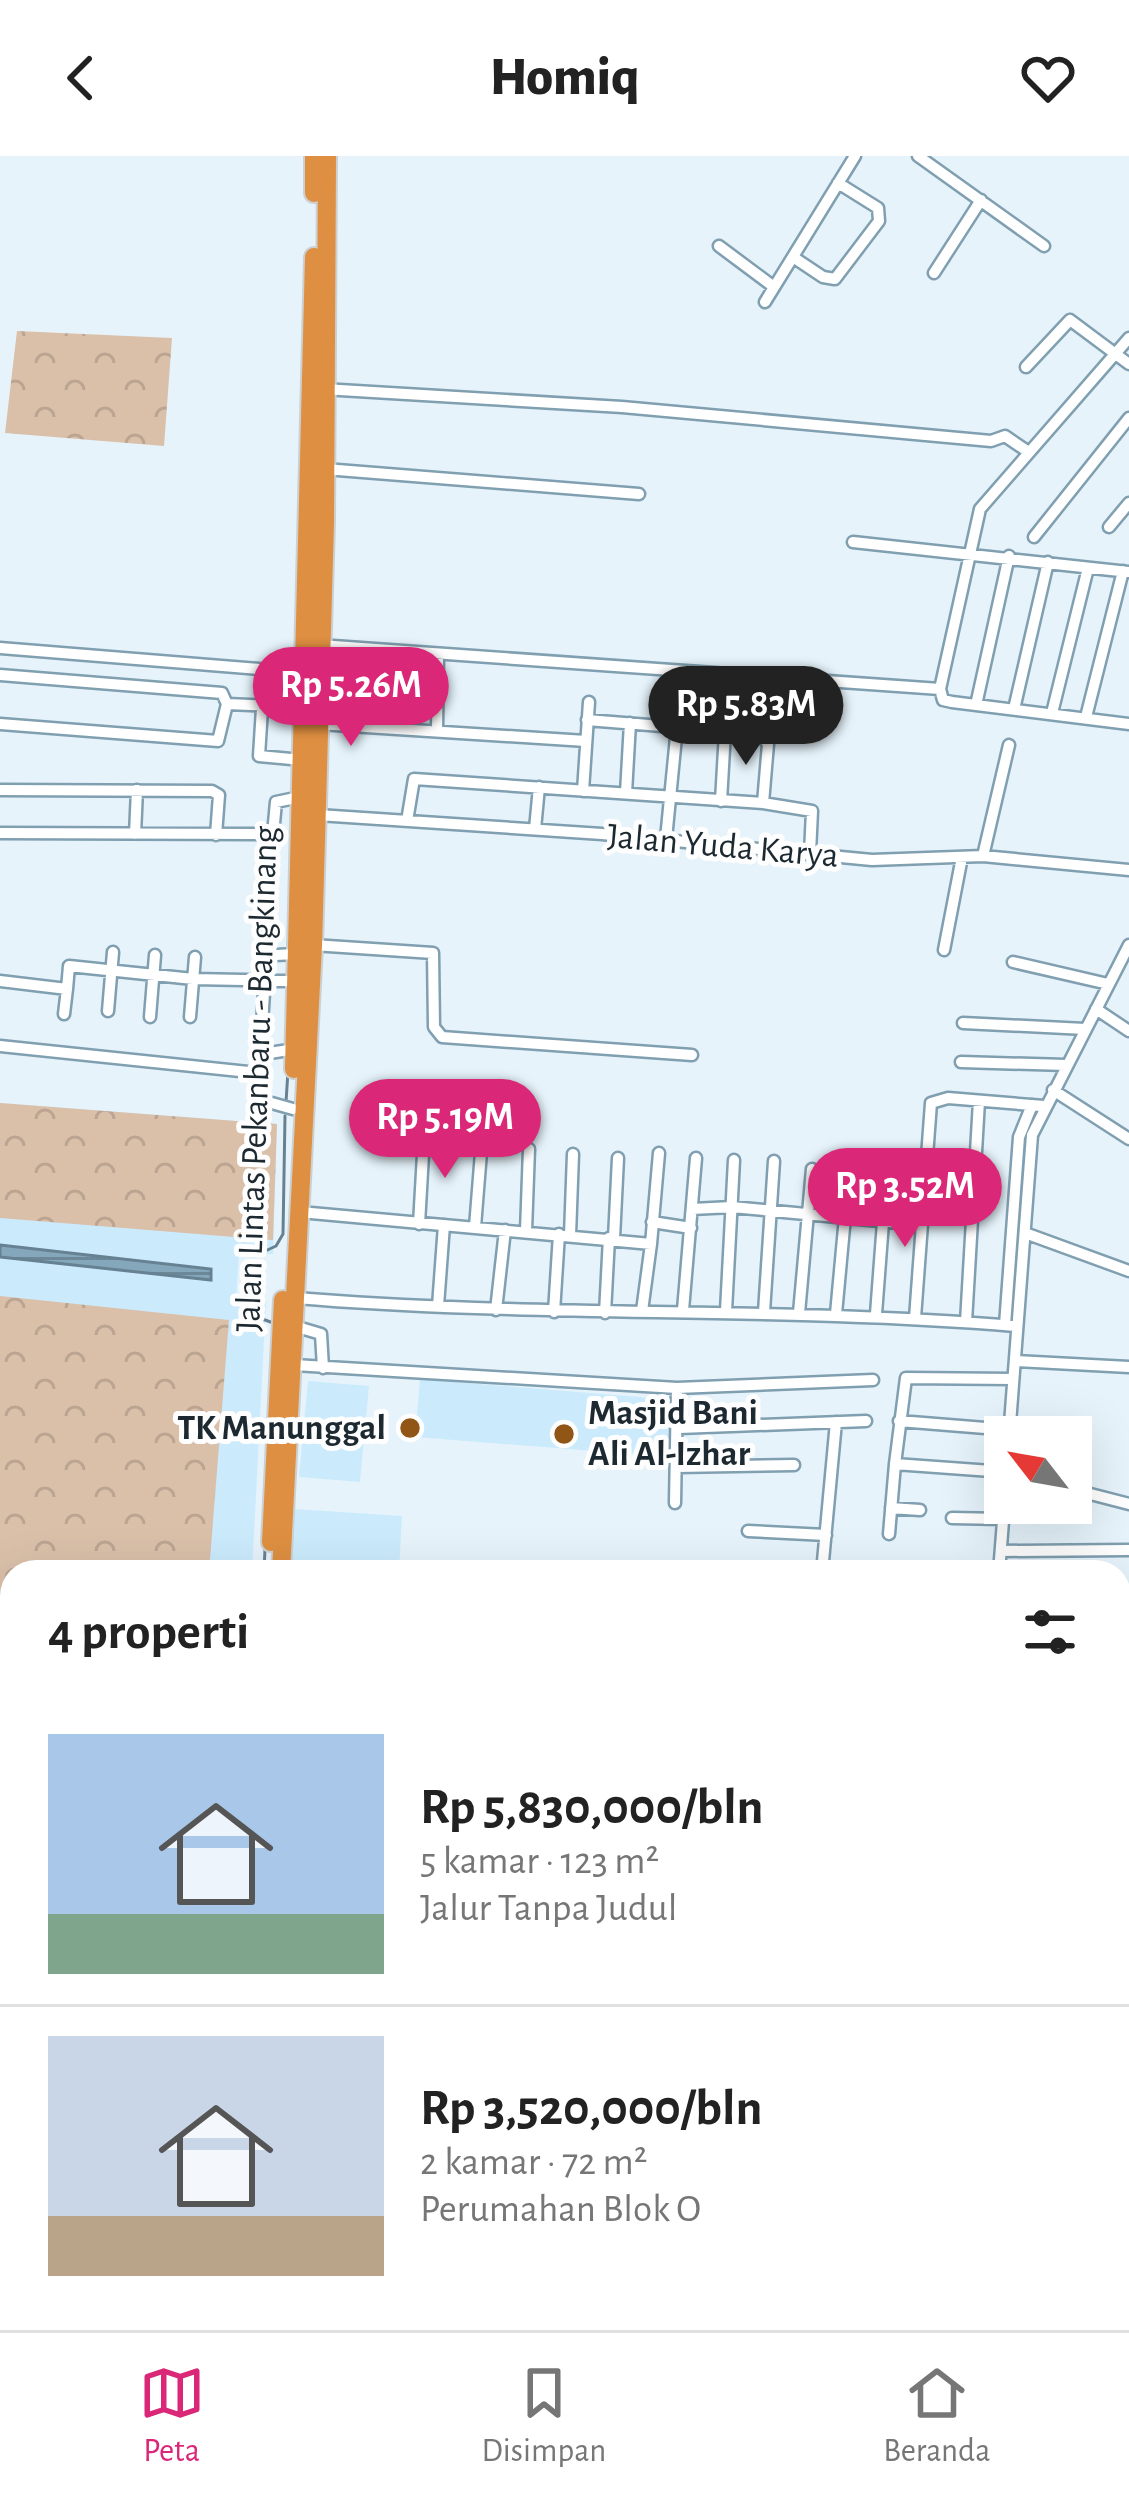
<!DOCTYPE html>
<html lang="id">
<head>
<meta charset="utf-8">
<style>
  body { margin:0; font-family:"Alegreya Sans",sans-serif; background:#f2f2f2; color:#222; height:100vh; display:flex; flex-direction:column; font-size:45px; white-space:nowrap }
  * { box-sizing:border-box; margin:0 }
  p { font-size:39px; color:#767676 }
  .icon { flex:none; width:66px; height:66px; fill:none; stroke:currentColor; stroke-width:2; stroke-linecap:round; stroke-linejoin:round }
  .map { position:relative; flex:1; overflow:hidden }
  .side { position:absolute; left:0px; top:1404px; width:1131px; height:771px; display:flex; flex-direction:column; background:#fff; border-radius:36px 36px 0 0; box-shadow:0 12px 48px #0002 }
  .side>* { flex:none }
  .needle { width:78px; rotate:301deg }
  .tools { position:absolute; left:984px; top:1260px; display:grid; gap:24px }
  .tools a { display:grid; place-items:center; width:108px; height:108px; border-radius:0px; background:#fff; box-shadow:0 12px 48px #0002; font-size:60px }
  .price { position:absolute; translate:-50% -102px; padding:0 27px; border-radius:42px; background:#db2777; color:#fff; font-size:39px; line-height:78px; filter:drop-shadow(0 3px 6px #0008) }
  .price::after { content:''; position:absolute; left:50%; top:72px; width:36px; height:27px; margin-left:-18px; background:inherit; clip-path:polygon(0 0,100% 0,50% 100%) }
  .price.selected { background:#222; color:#fff }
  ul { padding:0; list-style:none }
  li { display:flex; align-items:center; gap:36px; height:300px; padding:0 48px }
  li+li { border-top:3px solid #e0e0e0 }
  li span { display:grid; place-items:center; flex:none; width:336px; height:240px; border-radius:0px; color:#555 }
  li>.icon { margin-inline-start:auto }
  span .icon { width:144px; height:144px; fill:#fffc; stroke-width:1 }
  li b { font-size:51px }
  h2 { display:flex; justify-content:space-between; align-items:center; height:144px; padding:0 48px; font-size:51px }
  header { display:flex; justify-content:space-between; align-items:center; height:156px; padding:0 48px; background:#fff; font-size:54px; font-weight:800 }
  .dock { display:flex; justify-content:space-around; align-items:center; height:168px; border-top:3px solid #e0e0e0; background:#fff; font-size:33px; color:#767676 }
  .dock a { display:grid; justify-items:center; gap:6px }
  .dock .selected { color:#db2777 }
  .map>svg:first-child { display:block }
</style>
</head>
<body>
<header><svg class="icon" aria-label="back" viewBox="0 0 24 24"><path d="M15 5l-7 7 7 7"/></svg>Homiq<svg class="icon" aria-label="heart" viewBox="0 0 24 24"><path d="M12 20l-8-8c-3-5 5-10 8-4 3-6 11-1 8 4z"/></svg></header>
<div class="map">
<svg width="1129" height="2174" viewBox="0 0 1129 2174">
  <defs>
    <pattern id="forest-crowns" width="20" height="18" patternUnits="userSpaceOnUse" patternTransform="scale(3)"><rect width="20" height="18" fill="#dac0a9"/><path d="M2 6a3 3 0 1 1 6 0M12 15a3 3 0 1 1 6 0" fill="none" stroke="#bba592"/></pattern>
    <pattern id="water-rules" width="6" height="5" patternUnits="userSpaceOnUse" patternTransform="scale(3)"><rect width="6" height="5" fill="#85a7bb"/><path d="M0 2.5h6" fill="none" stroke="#6c8898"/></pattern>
  </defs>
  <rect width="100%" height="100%" fill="#e6f3fb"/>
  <path fill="#cbebfd" d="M0 947 277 968 273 1098 239 1099 236 1144 266 1146 252 1416H12L0 1454Z
    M420 1223 676 1244 672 1301 415 1281Z
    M308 1225 369 1230 360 1326 299 1321Z
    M294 1353 402 1360 399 1414 290 1407Z"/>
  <path fill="url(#forest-crowns)" d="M17 175 172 182 164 290 5 277Z
    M0 947 277 968 273 1084 0 1062Z
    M0 1140 229 1164 209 1416H12V1508L0 1507Z"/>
  <path fill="url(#water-rules)" stroke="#668191" stroke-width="3" d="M0 1089 211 1113V1124L0 1101Z"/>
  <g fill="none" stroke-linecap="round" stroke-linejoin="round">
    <path stroke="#668191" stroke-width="3" d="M286 946 288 915
      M261 1097 276 1090 283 1078 285 960
      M256 1154 257 1161 276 1168
      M264 1416 265 1393
      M1119 1471H1123
      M1018 2174 1019 2163"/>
    <g stroke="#809fb0" stroke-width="15">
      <path id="street" d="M918 0 1044 90
        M719 90 774 131
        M793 101 823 121 835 123 879 65 878 52 838 27
        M934 117 981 44
        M765 146 855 0
        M1026 211 1070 164 1129 208
        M323 233 622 251 991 285 1005 280 1027 295
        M325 313 639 338
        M1109 371 1129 347
        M1034 381 1129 262
        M853 386 1129 416
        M319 489 940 533 980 353 1129 182
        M0 492 259 513 264 521 259 600 302 604
        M0 519 222 537 227 548 218 585 0 568
        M940 533 943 544 952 546 1129 568
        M227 548 303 551
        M976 549 1009 400
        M1014 553 1048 406
        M1052 557 1088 412
        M1086 561 1123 415
        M587 564 760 578 768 588 763 647
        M319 568 586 585
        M437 574 438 498
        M0 634 212 635 219 639 216 679
        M583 635 589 546
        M626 637 630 567
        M721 645 725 576
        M318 659 602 678 872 704 983 700 1129 714
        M407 665 414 623 763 647 812 655 810 697
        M535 673 539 631
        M0 677 273 678 276 646 300 641
        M135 678 137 634
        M666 683 677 571
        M983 700 1009 589
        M313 789 433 797 434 871 442 881 692 899
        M944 794 962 701
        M1013 806 1108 828
        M0 825 67 833 69 810 193 823 296 825
        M1096 853 1129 875
        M108 855 113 796
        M64 858 67 833
        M150 861 155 799
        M190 861 195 801
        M963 867 1085 873
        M262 868 266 806 275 799 297 798
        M0 890 258 917 261 944 293 953
        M961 906 1066 909
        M258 917 263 898 295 893
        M1053 934 1129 983
        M692 1053 732 1051 921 1069
        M300 1056 651 1088 659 997
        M652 1066 691 1072
        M419 1068 424 981
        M475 1071 482 984
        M526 1075 529 993
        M1025 1077 1129 1115
        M570 1079 573 998
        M614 1082 618 1002
        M296 1142C535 1162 776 1150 1015 1170
        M438 1150 444 1069
        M496 1154 505 1074
        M683 1154 696 1002
        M642 1155 651 1088
        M726 1155 734 1004
        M554 1156 559 1078
        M764 1156 774 1005
        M605 1157 609 1082
        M799 1157 812 1013
        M836 1158 849 1018
        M876 1158 886 1027
        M915 1162 931 947 948 942 1044 950
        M966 1166 979 945
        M1005 1169 1019 981 1032 949
        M294 1170 321 1178 323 1212
        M1015 1205 1129 1211
        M294 1209 677 1232
        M899 1265 1010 1274
        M679 1272 866 1265
        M1009 1281 1032 979 1129 789
        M676 1311 794 1309
        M1005 1316 895 1308 906 1222 1013 1223
        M1071 1333 1129 1348
        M675 1347 677 1232 873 1224
        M891 1352 920 1354
        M952 1362 1003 1363
        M748 1375 826 1379
        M889 1378 895 1308
        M1001 1395 1129 1394
        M822 1416 836 1266
        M999 1416 1005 1340
        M1119 1462 1129 1461
        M1119 1521 1129 1519
        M0 1542 12 1543
        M1119 1558 1129 1556
        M1119 1590 1129 1692
        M4 1741 12 1601
        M1119 1959 1129 1960
        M1119 2004 1129 2006
        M1119 2049 1129 2051
        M1119 2106 1129 2107
        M751 2163 807 2167
        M239 2172 280 2174
        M1026 2173 1067 2174
        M6 2174 8 2129
        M47 2174V2163
        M89 2174 90 2163
        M140 2174 141 2163
        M391 2174V2163
        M449 2174 450 2163
        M571 2174 572 2163
        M676 2174V2163
        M835 2174V2163
        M880 2174V2163
        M927 2174 929 2163
        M973 2174 974 2163
        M1105 2174 1106 2163"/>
    </g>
    <g stroke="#cdd0d1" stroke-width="22">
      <path id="highway" d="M314 0V37
        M294 913 314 101
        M271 1386 283 1144
        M281 1416 313 789 325 366 327 0
        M226 2174V2163
        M239 2174V2163"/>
    </g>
    <use href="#street" stroke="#fff" stroke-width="10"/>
    <use href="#highway" stroke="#de8f41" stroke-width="18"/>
  </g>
  <g fill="#915615" stroke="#fefefe" stroke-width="4.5">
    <circle cx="410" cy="1272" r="12"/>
    <circle cx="564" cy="1278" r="12"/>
  </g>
  <g text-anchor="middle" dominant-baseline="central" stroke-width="10" stroke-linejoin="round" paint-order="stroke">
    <g font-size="36" fill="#1d2930" stroke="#fefefe">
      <text transform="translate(723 690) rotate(5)">Jalan Yuda Karya</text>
      <text transform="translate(257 923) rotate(-88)">Jalan Lintas Pekanbaru - Bangkinang</text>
    </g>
    <g font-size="36" font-weight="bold" fill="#1d2930" stroke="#fefefe" text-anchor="start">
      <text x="588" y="1257">Masjid Bani<tspan x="588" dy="41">Ali Al-Izhar</tspan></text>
      <text x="386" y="1272" text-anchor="end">TK Manunggal</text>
    </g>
  </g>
</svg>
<div class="tools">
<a><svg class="needle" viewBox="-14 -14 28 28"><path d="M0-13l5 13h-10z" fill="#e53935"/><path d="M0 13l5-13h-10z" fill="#767676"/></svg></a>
</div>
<b class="price" style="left:351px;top:593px">Rp 5.26M</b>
<b class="price selected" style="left:746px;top:612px">Rp 5.83M</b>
<b class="price" style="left:445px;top:1025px">Rp 5.19M</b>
<b class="price" style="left:905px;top:1094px">Rp 3.52M</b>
<section class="side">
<h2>4 properti<svg class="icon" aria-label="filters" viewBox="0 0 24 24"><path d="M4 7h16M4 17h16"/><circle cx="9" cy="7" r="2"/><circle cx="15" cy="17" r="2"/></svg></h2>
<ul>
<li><span style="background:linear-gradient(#a9c7e8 75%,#7fa58c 0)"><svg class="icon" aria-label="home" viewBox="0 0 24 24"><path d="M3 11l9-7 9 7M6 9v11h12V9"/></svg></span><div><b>Rp 5,830,000/bln</b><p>5 kamar · 123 m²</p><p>Jalur Tanpa Judul</p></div></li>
<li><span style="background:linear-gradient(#c9d6e8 75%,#b9a48a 0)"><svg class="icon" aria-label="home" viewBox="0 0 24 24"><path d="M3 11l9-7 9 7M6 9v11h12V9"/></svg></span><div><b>Rp 3,520,000/bln</b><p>2 kamar · 72 m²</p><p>Perumahan Blok O</p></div></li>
</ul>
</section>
</div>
<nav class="dock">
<a class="selected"><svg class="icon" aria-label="map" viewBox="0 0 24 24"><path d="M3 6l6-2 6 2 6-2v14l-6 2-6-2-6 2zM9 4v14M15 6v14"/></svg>Peta</a>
<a><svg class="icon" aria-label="saved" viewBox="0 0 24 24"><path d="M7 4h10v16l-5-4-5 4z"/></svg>Disimpan</a>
<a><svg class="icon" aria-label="home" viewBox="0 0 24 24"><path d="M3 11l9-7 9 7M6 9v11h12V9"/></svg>Beranda</a>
</nav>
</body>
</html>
